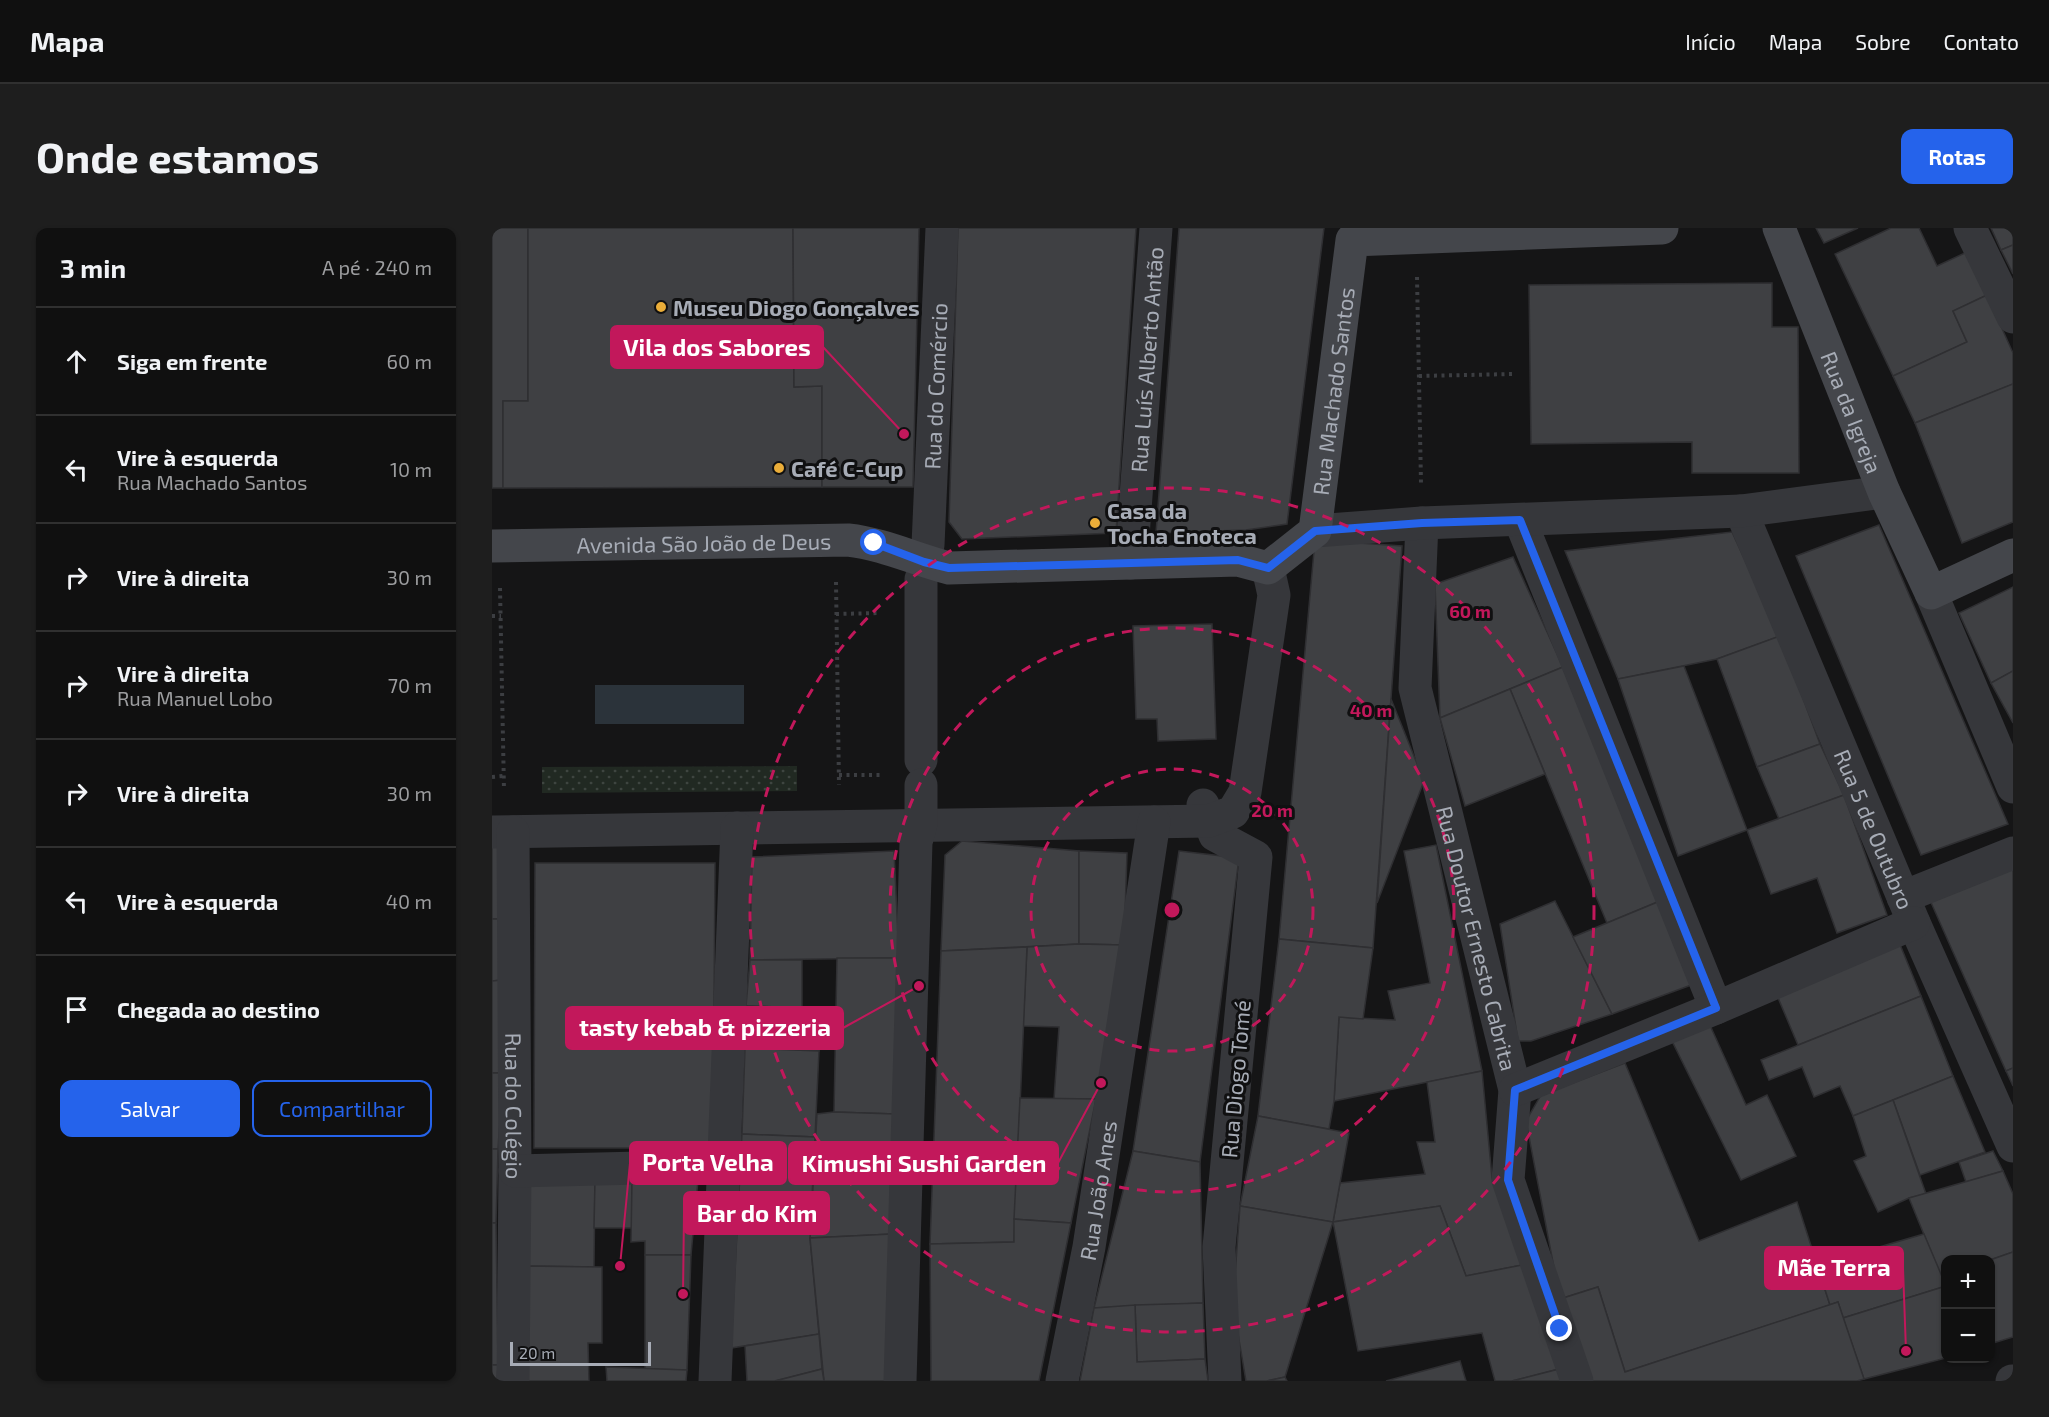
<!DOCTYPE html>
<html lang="pt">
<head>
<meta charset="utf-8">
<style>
	:root { --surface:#101010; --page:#1e1e1e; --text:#f1f3f6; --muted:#9c9d9f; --line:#303030; --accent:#2563eb }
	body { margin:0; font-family:"Exo 2",sans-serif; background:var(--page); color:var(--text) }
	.controls { position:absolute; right:18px; bottom:18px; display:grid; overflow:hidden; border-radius:12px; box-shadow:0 2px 4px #0004 }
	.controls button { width:54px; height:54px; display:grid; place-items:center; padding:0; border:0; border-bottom:2px solid var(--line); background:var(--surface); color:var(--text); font:30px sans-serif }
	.scale { position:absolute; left:18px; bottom:15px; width:141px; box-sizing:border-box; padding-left:6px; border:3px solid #a7acb6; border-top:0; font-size:16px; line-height:21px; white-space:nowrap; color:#a7acb6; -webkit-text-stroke:4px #101011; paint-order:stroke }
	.stop { position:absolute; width:18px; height:18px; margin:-14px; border:4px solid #2563eb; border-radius:50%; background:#fff }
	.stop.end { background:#2563eb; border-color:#fff; box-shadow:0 2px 6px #0008 }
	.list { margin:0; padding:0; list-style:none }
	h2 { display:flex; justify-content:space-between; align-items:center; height:78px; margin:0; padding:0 24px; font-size:26px }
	h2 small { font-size:20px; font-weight:400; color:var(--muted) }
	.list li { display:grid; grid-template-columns:39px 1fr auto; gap:18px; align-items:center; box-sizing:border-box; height:108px; padding:0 24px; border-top:2px solid var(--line) }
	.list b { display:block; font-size:22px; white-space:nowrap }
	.list p { margin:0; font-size:20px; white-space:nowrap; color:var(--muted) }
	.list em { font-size:20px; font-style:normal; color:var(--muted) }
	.actions { display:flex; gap:12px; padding:18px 24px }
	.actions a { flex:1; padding:14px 0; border:2px solid var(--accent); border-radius:12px; text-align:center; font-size:21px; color:var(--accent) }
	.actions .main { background:var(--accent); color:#fff }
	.icon { flex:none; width:33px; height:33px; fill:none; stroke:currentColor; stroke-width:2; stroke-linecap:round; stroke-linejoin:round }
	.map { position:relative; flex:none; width:1521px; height:1153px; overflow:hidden; border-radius:12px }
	header { display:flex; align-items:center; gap:36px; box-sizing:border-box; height:84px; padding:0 30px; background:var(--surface); border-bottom:2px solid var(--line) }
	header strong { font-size:28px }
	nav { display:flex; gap:33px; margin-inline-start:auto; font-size:21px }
	.intro { display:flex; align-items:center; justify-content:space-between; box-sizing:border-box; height:144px; padding:0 36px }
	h1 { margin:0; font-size:42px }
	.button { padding:15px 27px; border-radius:12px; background:var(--accent); color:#fff; font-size:21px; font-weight:700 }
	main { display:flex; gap:36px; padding:0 36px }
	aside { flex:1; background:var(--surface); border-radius:12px; box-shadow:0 2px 4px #0004 }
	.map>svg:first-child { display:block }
	.green { fill:url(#green-dots) }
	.water { fill:#2b333a }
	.building { fill:#3f4043; stroke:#2f2f32; stroke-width:1.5 }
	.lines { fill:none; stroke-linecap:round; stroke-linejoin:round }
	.path { stroke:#3c3e42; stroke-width:4; stroke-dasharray:3 4.5; stroke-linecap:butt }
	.street { stroke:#36373b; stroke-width:33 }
	.secondary { stroke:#44464b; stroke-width:33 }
	.route { stroke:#2563eb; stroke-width:8 }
	.ring { fill:none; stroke:#c2185b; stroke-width:3; stroke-dasharray:10 8 }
	.poi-dot { fill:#eaad39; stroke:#101011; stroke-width:2 }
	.labels { text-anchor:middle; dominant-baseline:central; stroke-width:6; stroke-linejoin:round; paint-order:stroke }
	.poi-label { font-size:22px; font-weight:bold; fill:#a7acb6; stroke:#101011; text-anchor:start }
	.street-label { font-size:22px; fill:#a7acb6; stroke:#101011 }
	.centre { fill:#c2185b; stroke:#101011; stroke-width:3 }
	.ring-label { font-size:18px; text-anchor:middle; font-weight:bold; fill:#c2185b; stroke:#101011; stroke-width:6; stroke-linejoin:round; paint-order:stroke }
	.leader { fill:none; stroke:#c2185b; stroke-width:2 }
	.callout-dot { fill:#c2185b; stroke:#101011; stroke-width:2 }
	.callout { fill:#c2185b; stroke:#c2185b; stroke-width:2 }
	.callout-label { font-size:24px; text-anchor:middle; font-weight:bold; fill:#fff }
</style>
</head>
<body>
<header>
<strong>Mapa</strong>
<nav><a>Início</a><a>Mapa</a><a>Sobre</a><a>Contato</a></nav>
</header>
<div class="intro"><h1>Onde estamos</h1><a class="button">Rotas</a></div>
<main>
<aside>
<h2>3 min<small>A pé · 240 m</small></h2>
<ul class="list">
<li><svg class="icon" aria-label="ahead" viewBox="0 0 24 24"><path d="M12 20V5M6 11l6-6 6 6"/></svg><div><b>Siga em frente</b></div><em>60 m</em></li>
<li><svg class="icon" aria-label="left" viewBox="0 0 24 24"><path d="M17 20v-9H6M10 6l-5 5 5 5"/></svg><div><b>Vire à esquerda</b><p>Rua Machado Santos</p></div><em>10 m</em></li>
<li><svg class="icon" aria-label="right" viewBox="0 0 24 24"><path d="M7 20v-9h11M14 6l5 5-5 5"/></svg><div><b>Vire à direita</b></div><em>30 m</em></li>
<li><svg class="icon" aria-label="right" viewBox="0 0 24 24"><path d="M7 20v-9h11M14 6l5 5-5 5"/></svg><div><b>Vire à direita</b><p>Rua Manuel Lobo</p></div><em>70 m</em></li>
<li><svg class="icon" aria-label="right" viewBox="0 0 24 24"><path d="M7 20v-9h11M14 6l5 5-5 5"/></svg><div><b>Vire à direita</b></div><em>30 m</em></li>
<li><svg class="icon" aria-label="left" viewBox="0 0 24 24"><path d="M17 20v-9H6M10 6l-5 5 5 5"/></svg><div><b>Vire à esquerda</b></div><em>40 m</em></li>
<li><svg class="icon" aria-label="arrive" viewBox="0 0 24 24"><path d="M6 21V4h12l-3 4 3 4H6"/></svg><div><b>Chegada ao destino</b></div></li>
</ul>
<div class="actions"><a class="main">Salvar</a><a>Compartilhar</a></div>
</aside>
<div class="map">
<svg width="1521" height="1153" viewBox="0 0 1521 1153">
	<defs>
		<pattern id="green-dots" width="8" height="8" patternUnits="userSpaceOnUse" patternTransform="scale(1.5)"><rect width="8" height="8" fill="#212922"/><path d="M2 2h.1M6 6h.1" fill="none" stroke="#3e4540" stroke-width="1.8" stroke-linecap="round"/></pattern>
	</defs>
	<rect width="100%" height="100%" fill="#151516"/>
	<path class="green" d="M 305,538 L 305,563 L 50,565 L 50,539 Z"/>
	<rect class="water" x="103" y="457" width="149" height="39"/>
	<g class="building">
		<path d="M 0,0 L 36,0 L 36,173 L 11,173 L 11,260 L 0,260 Z"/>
		<path d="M 36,0 L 301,0 L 302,159 L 330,158 L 330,259 L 11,260 L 11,173 L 36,173 Z"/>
		<path d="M 301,0 L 427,0 L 421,259 L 330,259 L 330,158 L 302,159 Z"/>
		<path d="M 466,0 L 644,0 L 624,305 L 470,311 L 457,294 Z"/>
		<path d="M 687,0 L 832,0 L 795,296 L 754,302 L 664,305 Z"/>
		<path d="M 1324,0 L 1366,0 L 1332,15 Z"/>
		<path d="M 1399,0 L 1427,0 L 1445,38 L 1475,24 L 1495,67 L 1461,83 L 1475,114 L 1401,148 L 1343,26 Z"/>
		<path d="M 1499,0 L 1521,0 L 1521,17 L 1509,22 Z"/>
		<path d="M 1521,17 L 1521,46 L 1509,22 Z"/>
		<path d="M 1280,55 L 1280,99 L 1306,99 L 1307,245 L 1200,245 L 1200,214 L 1039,216 L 1037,57 Z"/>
		<path d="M 1495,67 L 1521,125 L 1521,156 L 1423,195 L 1401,148 L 1475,114 L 1461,83 Z"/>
		<path d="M 1521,156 L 1521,294 L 1470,315 L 1423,195 Z"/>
		<path d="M 1387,297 L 1516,596 L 1429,627 L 1304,328 Z"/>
		<path d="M 1240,304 L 1288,408 L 1225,431 L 1126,451 L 1073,323 Z"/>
		<path d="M 823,312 L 910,318 L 881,720 L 787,711 Z"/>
		<path d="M 1021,329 L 1071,439 L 948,490 L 943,356 Z"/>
		<path d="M 1521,359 L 1521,443 L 1499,455 L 1467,385 Z"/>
		<path d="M 720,396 L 724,511 L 666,513 L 665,491 L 644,491 L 641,398 Z"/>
		<path d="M 1288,408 L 1328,516 L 1265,539 L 1225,431 Z"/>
		<path d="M 1192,438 L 1255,602 L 1186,628 L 1126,451 Z"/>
		<path d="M 1071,439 L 1168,673 L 1115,695 L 1018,461 Z"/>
		<path d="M 1521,443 L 1521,495 L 1499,455 Z"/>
		<path d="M 1018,461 L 1053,546 L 973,578 L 948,490 Z"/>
		<path d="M 899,471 L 932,553 L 885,675 Z"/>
		<path d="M 1328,516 L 1352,567 L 1287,591 L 1265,539 Z"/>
		<path d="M 1352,567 L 1395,687 L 1345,705 L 1325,650 L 1279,666 L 1255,602 Z"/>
		<path d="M 470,613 L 587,623 L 587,716 L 449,723 L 453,627 Z"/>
		<path d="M 944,617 L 990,843 L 842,873 L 847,789 L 903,792 L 896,763 L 938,755 L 912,623 Z"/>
		<path d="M 0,618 L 10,619 L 8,691 L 0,691 Z"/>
		<path d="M 402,623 L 407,730 L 258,732 L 260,629 Z"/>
		<path d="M 587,623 L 635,625 L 632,717 L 587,716 Z"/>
		<path d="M 687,623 L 747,630 L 708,934 L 641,923 Z"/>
		<path d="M 1521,633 L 1521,840 L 1514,843 L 1437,670 Z"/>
		<path d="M 43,635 L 223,635 L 221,920 L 42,920 Z"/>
		<path d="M 1063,673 L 1120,786 L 1039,813 L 1026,813 L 1008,696 Z"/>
		<path d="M 1168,673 L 1202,756 L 1120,786 L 1081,709 Z"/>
		<path d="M 0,691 L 8,691 L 10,752 L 0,753 Z"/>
		<path d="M 787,711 L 881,720 L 871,791 L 847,789 L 842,873 L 837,901 L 766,888 Z"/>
		<path d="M 1407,714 L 1429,768 L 1306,817 L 1284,765 Z"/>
		<path d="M 587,716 L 632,717 L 604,871 L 562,871 L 567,799 L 531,798 L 535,719 Z"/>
		<path d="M 535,719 L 522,1014 L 438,1016 L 449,723 Z"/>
		<path d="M 345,730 L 407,730 L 403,886 L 342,884 Z"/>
		<path d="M 258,732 L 310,732 L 310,780 L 254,778 Z"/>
		<path d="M 10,752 L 11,845 L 0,845 L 0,753 Z"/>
		<path d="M 1429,768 L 1461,848 L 1361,888 L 1348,858 L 1322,869 L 1310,839 L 1277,852 L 1269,832 Z"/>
		<path d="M 254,778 L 328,780 L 327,823 L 253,820 Z"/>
		<path d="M 1217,795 L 1254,877 L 1275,867 L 1304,928 L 1249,952 L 1180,813 Z"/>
		<path d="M 253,820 L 327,823 L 323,909 L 250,906 Z"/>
		<path d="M 1133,835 L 1207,1013 L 1305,974 L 1338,1077 L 1133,1144 L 1106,1059 L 1068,1071 L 1034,893 L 1049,867 Z"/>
		<path d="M 1521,840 L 1521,858 L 1514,843 Z"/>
		<path d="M 990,843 L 1000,950 L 1030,1037 L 974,1048 L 948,978 L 841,994 L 848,955 L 933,946 L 925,914 L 943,914 L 935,854 Z"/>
		<path d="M 0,845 L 11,845 L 6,921 L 0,921 Z"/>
		<path d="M 1461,848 L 1493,924 L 1428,947 L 1401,872 Z"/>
		<path d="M 528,870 L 604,871 L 579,995 L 522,991 Z"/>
		<path d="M 1401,872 L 1434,966 L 1417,970 L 1386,984 L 1362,933 L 1374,928 L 1361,888 Z"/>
		<path d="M 342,884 L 403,886 L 400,1006 L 318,1010 L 325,886 Z"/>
		<path d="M 766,888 L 857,905 L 841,994 L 748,978 Z"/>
		<path d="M 250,906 L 323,909 L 318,1010 L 327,1106 L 239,1120 Z"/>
		<path d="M 0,921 L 6,921 L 4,995 L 0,995 Z"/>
		<path d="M 641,923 L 708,934 L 711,1075 L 602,1080 Z"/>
		<path d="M 1501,923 L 1511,943 L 1474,954 L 1467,934 Z"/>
		<path d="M 1511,943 L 1521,966 L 1521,1024 L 1498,1032 L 1454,1032 L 1454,1047 L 1449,1048 L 1417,970 Z"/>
		<path d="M 32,950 L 103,952 L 102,1039 L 31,1038 Z"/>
		<path d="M 103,952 L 140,952 L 140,1000 L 102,1000 Z"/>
		<path d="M 140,952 L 206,952 L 199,1027 L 153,1027 L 153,1013 L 139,1014 Z"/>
		<path d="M 748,978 L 841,994 L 793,1149 L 775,1153 L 754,1153 L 741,1076 Z"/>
		<path d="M 948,978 L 974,1048 L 1030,1037 L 1067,1141 L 1020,1153 L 1003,1153 L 990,1105 L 866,1123 L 841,994 Z"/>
		<path d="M 522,991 L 579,995 L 547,1153 L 439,1153 L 438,1016 L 522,1014 Z"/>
		<path d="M 0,995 L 4,995 L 6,1137 L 0,1137 Z"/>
		<path d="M 400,1006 L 397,1153 L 332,1153 L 318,1010 Z"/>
		<path d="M 1432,1006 L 1454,1058 L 1351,1090 L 1346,1074 L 1338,1077 L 1325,1037 Z"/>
		<path d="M 1521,1024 L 1521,1109 L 1498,1116 L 1498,1032 Z"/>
		<path d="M 153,1027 L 199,1027 L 195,1142 L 153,1141 Z"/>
		<path d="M 31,1038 L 110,1039 L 110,1115 L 96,1115 L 97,1153 L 31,1153 Z"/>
		<path d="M 1454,1058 L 1454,1130 L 1372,1151 L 1351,1090 Z"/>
		<path d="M 1106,1059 L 1133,1144 L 1346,1074 L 1372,1151 L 1365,1153 L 1095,1153 L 1068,1071 Z"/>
		<path d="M 711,1075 L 713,1131 L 645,1134 L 643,1077 Z"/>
		<path d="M 643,1077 L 645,1134 L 713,1131 L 716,1153 L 588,1153 L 602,1080 Z"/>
		<path d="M 327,1106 L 330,1141 L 283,1153 L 255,1153 L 253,1118 Z"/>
		<path d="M 968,1133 L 974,1153 L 894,1153 Z"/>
		<path d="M 0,1137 L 6,1137 L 5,1153 L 0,1153 Z"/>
		<path d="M 114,1139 L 195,1142 L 194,1153 L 115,1153 Z"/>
		<path d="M 330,1141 L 332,1153 L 283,1153 Z"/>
		<path d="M 1067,1141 L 1070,1153 L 1020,1153 Z"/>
		<path d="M 793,1149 L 795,1153 L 775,1153 Z"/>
	</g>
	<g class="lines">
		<g class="path">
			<path d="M 925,49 L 929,255"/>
			<path d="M 927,148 L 1021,146"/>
			<path d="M 344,354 L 347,557"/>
			<path d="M 8,360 L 12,562"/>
			<path d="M 344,386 L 387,385"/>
			<path d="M 0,388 L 9,388"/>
			<path d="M 347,547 L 388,547 L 388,550"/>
			<path d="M 0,549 L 11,548"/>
		</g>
		<g class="street">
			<path d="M 1478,0 L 1521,89"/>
			<path id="s1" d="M 1249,283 L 1422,695 L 1521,918"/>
			<path d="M 1028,292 L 1224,780"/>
			<path id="s2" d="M 930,295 L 923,460 L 1023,862 L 1016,952 L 1085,1153"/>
			<path d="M 823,303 L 930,295 L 1249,283 L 1392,264"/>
			<path id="s3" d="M 436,317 L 450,0"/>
			<path id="s4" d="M 639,335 L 664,0"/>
			<path d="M 429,351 L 429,532"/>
			<path d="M 1439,365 L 1521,559"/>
			<path d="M 711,577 L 723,607 L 764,629 L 727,1019 L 733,1153"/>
			<path d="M 0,604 L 717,593 L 741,584 L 753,564 L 782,367 L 776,340"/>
			<path id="s5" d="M 21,604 L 23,943 L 21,1153"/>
			<path d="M 1411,669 L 1521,625"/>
			<path d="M 1023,862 L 1224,780 L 1422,695"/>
			<path d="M 23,943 L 231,938"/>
			<path d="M 223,1153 L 245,600"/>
			<path d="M 408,1153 L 424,614 L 429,596 L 429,557"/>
			<path id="s6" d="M 570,1153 L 597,1019 L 662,594"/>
			<path d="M 1520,1153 L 1521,1153"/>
		</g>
		<g class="secondary">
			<path id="s7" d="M 1287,0 L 1392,264 L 1439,365 L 1521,327"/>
			<path id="s8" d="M 0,318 L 356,312 C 392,316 422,331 457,340 L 746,332 L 776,340 L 823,303 L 860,12 L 1170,0"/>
		</g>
	</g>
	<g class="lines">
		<path class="route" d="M 382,315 L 432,334 L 457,340 L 746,332 L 776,340 L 823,303 L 930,295 L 1028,292 L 1224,780 L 1023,862 L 1016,952 L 1068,1101"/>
	</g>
	<g class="ring">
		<circle cx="680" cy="682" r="141"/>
		<circle cx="680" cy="682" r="282"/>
		<circle cx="680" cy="682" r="422"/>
	</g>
	<g class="poi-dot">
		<circle cx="169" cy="79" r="6"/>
		<circle cx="287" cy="240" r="6"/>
		<circle cx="603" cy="295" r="6"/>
	</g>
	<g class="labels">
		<g class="poi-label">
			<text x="181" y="79">Museu Diogo Gonçalves</text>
			<text x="299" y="240">Café C-Cup</text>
			<text x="615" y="282">Casa da<tspan x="615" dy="25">Tocha Enoteca</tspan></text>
		</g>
		<g class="street-label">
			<text stroke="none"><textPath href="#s4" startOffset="204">Rua Luís Alberto Antão</textPath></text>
			<text stroke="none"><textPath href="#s3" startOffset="159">Rua do Comércio</textPath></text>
			<text stroke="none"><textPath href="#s8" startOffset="982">Rua Machado Santos</textPath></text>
			<text stroke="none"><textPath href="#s7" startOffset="198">Rua da Igreja</textPath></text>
			<text stroke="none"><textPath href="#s8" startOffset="212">Avenida São João de Deus</textPath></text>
			<text stroke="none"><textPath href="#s1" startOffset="345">Rua 5 de Outubro</textPath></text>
			<text stroke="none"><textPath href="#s2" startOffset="423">Rua Doutor Ernesto Cabrita</textPath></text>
			<text transform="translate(743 851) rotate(-85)">Rua Diogo Tomé</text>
			<text stroke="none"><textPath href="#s5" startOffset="274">Rua do Colégio</textPath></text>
			<text stroke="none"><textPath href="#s6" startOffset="194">Rua João Anes</textPath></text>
		</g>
	</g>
	<circle cx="680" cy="682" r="9" class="centre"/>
	<g class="ring-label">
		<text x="978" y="390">60 m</text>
		<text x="879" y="489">40 m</text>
		<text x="780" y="589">20 m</text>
	</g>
	<path class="leader" d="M412 206L331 119M427 758L351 800M128 1038L138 935M609 855L566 935M191 1066L192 985M1414 1123L1411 1040"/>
	<g class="callout-dot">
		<circle cx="412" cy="206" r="6"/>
		<circle cx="427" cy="758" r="6"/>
		<circle cx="128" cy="1038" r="6"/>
		<circle cx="609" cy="855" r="6"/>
		<circle cx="191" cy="1066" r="6"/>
		<circle cx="1414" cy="1123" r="6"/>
	</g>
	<g class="callout">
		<rect x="119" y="98" width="212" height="42" rx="6"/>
		<rect x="74" y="779" width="277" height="42" rx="6"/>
		<rect x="138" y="914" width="156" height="42" rx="6"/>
		<rect x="297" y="914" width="269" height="42" rx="6"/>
		<rect x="192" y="964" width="145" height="42" rx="6"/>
		<rect x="1273" y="1019" width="138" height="42" rx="6"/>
	</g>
	<g class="callout-label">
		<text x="225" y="128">Vila dos Sabores</text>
		<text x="213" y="808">tasty kebab &amp; pizzeria</text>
		<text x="216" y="943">Porta Velha</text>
		<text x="432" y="944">Kimushi Sushi Garden</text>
		<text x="265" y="994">Bar do Kim</text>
		<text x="1342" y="1048">Mãe Terra</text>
	</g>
</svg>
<div class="controls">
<button>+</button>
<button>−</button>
</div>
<div class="scale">20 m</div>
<div class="stop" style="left:382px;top:315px"></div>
<div class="stop end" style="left:1068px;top:1101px"></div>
</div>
</main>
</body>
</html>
